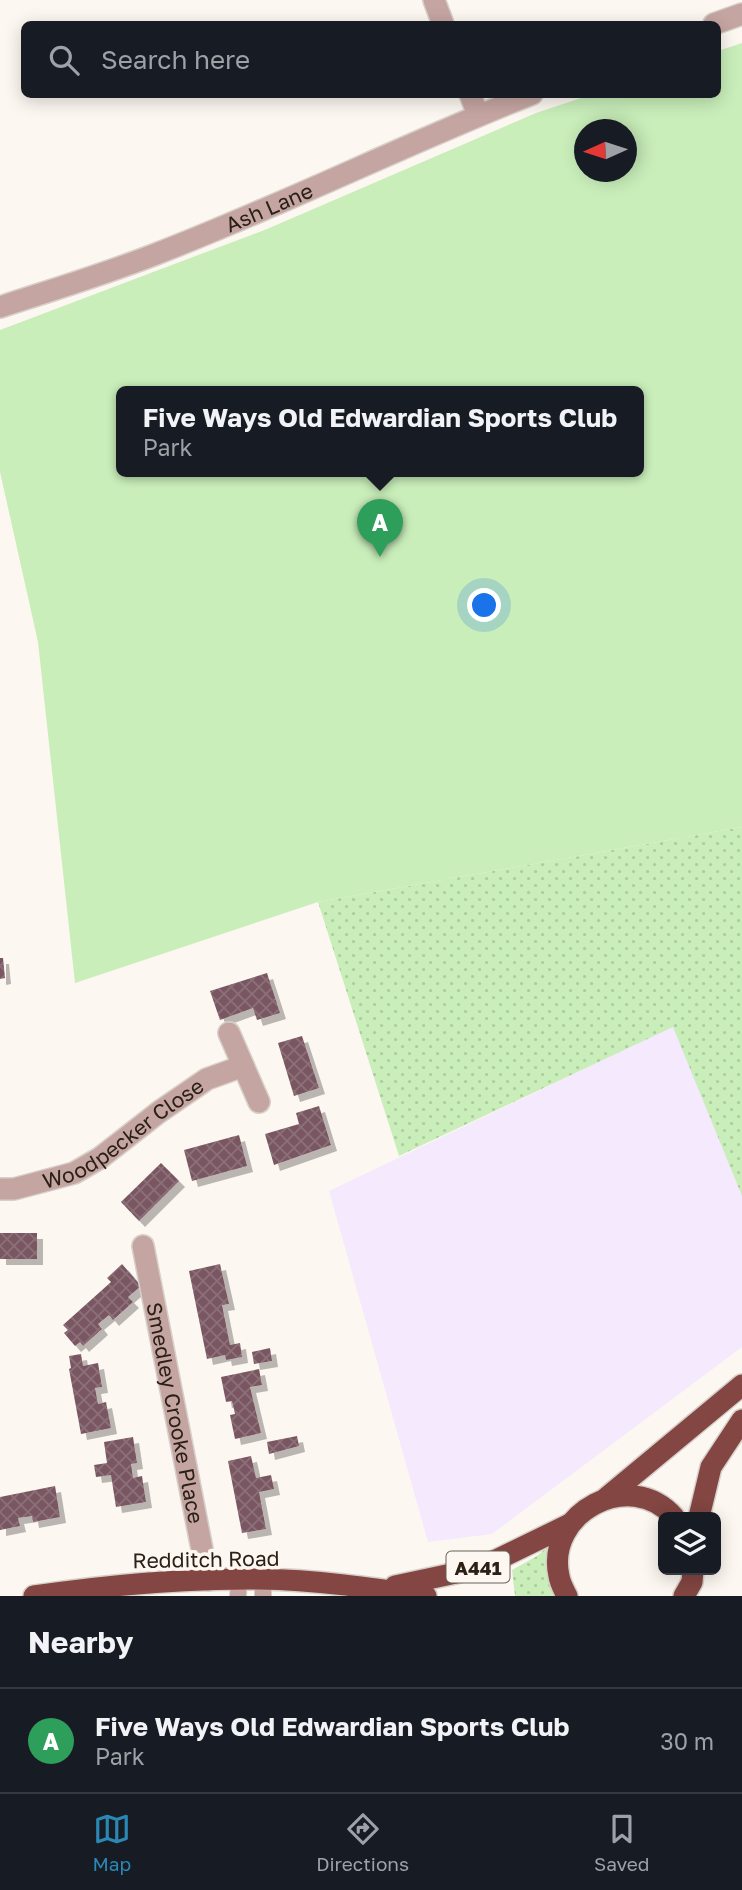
<!DOCTYPE html>
<html lang="en">
<head>
<meta charset="utf-8">
<style>
	:root { --surface:#171b24; --page:#242831; --text:#f1f3f6; --muted:#9ea1a6; --line:#363941; --accent:#2b87b4 }
	body { margin:0; font-family:"Golos Text",sans-serif; background:var(--page); color:var(--text) }
	.controls { position:absolute; right:21px; bottom:21px; display:grid; overflow:hidden; border-radius:10px; box-shadow:0 4px 18px #0003 }
	.controls button { width:63px; height:63px; display:grid; place-items:center; padding:0; border:0; border-bottom:2px solid var(--line); background:var(--surface); color:var(--text); font:35px sans-serif }
	.compass { position:absolute; left:574px; top:119px; width:63px; height:63px; border-radius:50%; background:var(--surface); box-shadow:0 4px 18px #0003; rotate:267deg }
	.you { position:absolute; left:485px; top:606px; width:24px; height:24px; margin:-18px; border:5px solid #fff; border-radius:50%; background:#1a73e8; box-shadow:0 0 0 10px #1a73e833 }
	.badge { display:grid; place-items:center; width:46px; height:46px; border-radius:50%; background:var(--accent); color:#fff; font-size:23px; font-weight:700 }
	.pin { position:absolute; translate:-50% -58px; filter:drop-shadow(0 2px 4px #0008) }
	.pin::after { content:''; position:absolute; top:37px; width:24px; height:21px; background:inherit; clip-path:polygon(0 0,100% 0,50% 100%) }
	.popup { position:absolute; left:116px; top:386px; width:528px; height:91px; box-sizing:border-box; display:grid; place-content:center; border-radius:10px; background:var(--surface); filter:drop-shadow(0 2px 5px #0005); font-size:23px; white-space:nowrap; color:var(--muted) }
	.popup b { font-size:26px; color:var(--text) }
	.popup::after { content:''; position:absolute; left:50%; top:100%; margin-left:-14px; border:14px solid transparent; border-top-color:var(--surface) }
	.list { margin:0; padding:0; list-style:none }
	h2 { display:flex; justify-content:space-between; align-items:center; height:91px; margin:0; padding:0 28px; font-size:30px }
	h2 small { font-size:23px; font-weight:400; color:var(--muted) }
	.list li { display:grid; grid-template-columns:46px 1fr auto; gap:21px; align-items:center; box-sizing:border-box; height:105px; padding:0 28px; border-top:2px solid var(--line) }
	.list b { display:block; font-size:26px; white-space:nowrap }
	.list p { margin:0; font-size:23px; white-space:nowrap; color:var(--muted) }
	.list em { font-size:23px; font-style:normal; color:var(--muted) }
	.icon { flex:none; width:38px; height:38px; fill:none; stroke:currentColor; stroke-width:2; stroke-linecap:round; stroke-linejoin:round }
	.map { position:relative; flex:none; width:742px; height:1596px; overflow:hidden }
	.search { position:absolute; background:var(--surface); box-shadow:0 4px 18px #0003; left:21px; right:21px; top:21px; height:77px; display:flex; align-items:center; gap:18px; box-sizing:border-box; padding:0 24px; border-radius:10px; color:var(--muted); font-size:26px }
	.sheet { height:196px; background:var(--surface) }
	nav { display:flex; justify-content:space-around; align-items:center; box-sizing:border-box; height:98px; border-top:2px solid var(--line); background:var(--surface); font-size:19px; color:var(--muted) }
	nav a { display:grid; justify-items:center; gap:4px }
	nav .on { color:var(--accent) }
	.map>svg:first-child { display:block }
	.industrial { fill:#f5e9fd }
	.grass { fill:url(#grass-dots) }
	.green { fill:#c9eeba; fill-rule:evenodd }
	.building { fill:url(#building-cross-hatch); filter:url(#shadow) }
	.lines { fill:none; stroke-linecap:round; stroke-linejoin:round }
	.lane-casing { stroke:#d7d0ca; stroke-width:18 }
	.street-casing { stroke:#d7d0ca; stroke-width:24 }
	.highway-casing { stroke:#d7d0ca; stroke-width:24 }
	.lane { stroke:#c5a5a1; stroke-width:16 }
	.street { stroke:#c5a5a1; stroke-width:21 }
	.highway { stroke:#834642; stroke-width:21 }
	.labels { text-anchor:middle; dominant-baseline:central; stroke-width:7; stroke-linejoin:round; paint-order:stroke }
	.shield { fill:#fdf7f1; stroke:#696058; stroke-width:2 }
	.shield-label { font-size:19px; font-weight:bold; fill:#2a2016 }
	.street-label { font-size:21px; fill:#2a2016; stroke:#fdf7f1 }
</style>
</head>
<body>
<div class="map">
<svg width="742" height="1596" viewBox="0 0 742 1596">
	<defs>
		<pattern id="grass-dots" width="8" height="8" patternUnits="userSpaceOnUse" patternTransform="scale(1.75)"><rect width="8" height="8" fill="#c9eeba"/><path d="M2 2h.1M6 6h.1" fill="none" stroke="#adcc9f" stroke-width="1.8" stroke-linecap="round"/></pattern>
		<pattern id="building-cross-hatch" width="8" height="8" patternUnits="userSpaceOnUse" patternTransform="scale(1.75)"><rect width="8" height="8" fill="#7a5763"/><path d="M0 0l8 8M0 8l8-8" fill="none" stroke="#8b7078"/></pattern>
		<filter id="shadow"><feDropShadow dx="6" dy="6" stdDeviation="0" flood-color="#0004"/></filter>
	</defs>
	<rect width="100%" height="100%" fill="#fdf7f1"/>
	<path class="industrial" d="M 674,1026 L 742,1196 L 742,1347 L 492,1534 L 428,1542 L 329,1191 Z"/>
	<g class="grass">
		<path d="M 742,827 L 742,1196 L 673,1027 L 399,1156 L 318,902 Z"/>
		<path d="M 551,1544 L 549,1578 L 554,1596 L 515,1596 L 512,1570 L 537,1556 Z"/>
	</g>
	<path class="green" d="M 742,43 L 742,827 L 318,902 L 75,983 L 38,642 L 0,472 L 0,330 L 267,229 L 536,113 L 590,95 L 718,94 L 718,51 ZM 584,130 L 626,130 L 626,172 L 584,172 ZM 121,391 L 639,391 L 639,471 L 121,471 Z"/>
	<g class="building">
		<path d="M 0,958 L 3,958 L 5,978 L 0,979 Z"/>
		<path d="M 267,973 L 280,1013 L 257,1020 L 253,1008 L 220,1020 L 210,991 Z"/>
		<path d="M 302,1036 L 319,1088 L 294,1096 L 278,1043 Z"/>
		<path d="M 319,1106 L 331,1145 L 274,1165 L 265,1134 L 299,1124 L 296,1113 Z"/>
		<path d="M 239,1135 L 247,1166 L 192,1181 L 184,1150 Z"/>
		<path d="M 161,1163 L 179,1181 L 139,1221 L 121,1202 Z"/>
		<rect x="0" y="1233" width="37" height="26"/>
		<path d="M 122,1264 L 141,1286 L 128,1297 L 133,1302 L 113,1320 L 109,1315 L 98,1324 L 102,1329 L 83,1346 L 80,1342 L 75,1346 L 64,1333 L 68,1330 L 63,1325 L 111,1282 L 107,1278 Z"/>
		<path d="M 220,1264 L 229,1304 L 222,1305 L 230,1345 L 240,1343 L 242,1357 L 226,1360 L 225,1355 L 207,1359 L 189,1271 Z"/>
		<path d="M 270,1348 L 272,1361 L 254,1364 L 252,1352 Z"/>
		<path d="M 81,1354 L 83,1366 L 98,1363 L 102,1387 L 95,1388 L 98,1404 L 106,1402 L 111,1428 L 81,1434 L 69,1369 L 71,1368 L 69,1356 Z"/>
		<path d="M 259,1369 L 262,1385 L 250,1387 L 261,1433 L 235,1439 L 230,1415 L 235,1414 L 232,1401 L 226,1402 L 221,1377 Z"/>
		<path d="M 297,1436 L 299,1446 L 269,1454 L 267,1442 Z"/>
		<path d="M 133,1437 L 137,1463 L 131,1464 L 133,1478 L 142,1476 L 146,1502 L 116,1507 L 111,1475 L 96,1477 L 94,1465 L 107,1463 L 104,1442 Z"/>
		<path d="M 251,1456 L 256,1478 L 271,1475 L 274,1489 L 259,1492 L 266,1529 L 242,1533 L 228,1461 Z"/>
		<path d="M 55,1486 L 60,1517 L 33,1522 L 32,1516 L 18,1518 L 20,1526 L 0,1530 L 0,1497 Z"/>
	</g>
	<g class="lines">
		<defs>
			<g id="lane">
				<path d="M 263,1579 L 263,1596"/>
				<path d="M 238,1596 L 239,1579"/>
			</g>
			<g id="street">
				<path d="M 434,0 L 443,24"/>
				<path d="M 714,24 L 742,14"/>
				<path d="M 470,94 L 478,115"/>
				<path id="s1" d="M 0,307 C 52,290 105,274 156,254 C 283,205 405,144 532,94"/>
				<path d="M 229,1033 L 259,1102"/>
				<path id="s2" d="M 0,1189 L 14,1189 L 74,1173 L 100,1158 L 159,1112 L 207,1079 L 243,1066"/>
				<path id="s3" d="M 143,1246 L 208,1580"/>
			</g>
			<g id="highway">
				<path d="M 606,1498 L 742,1385"/>
				<path d="M 699,1517 L 711,1467 L 742,1420"/>
				<path d="M 395,1586 L 456,1573 L 488,1564 L 570,1524"/>
				<path d="M 34,1596 C 109,1585 185,1578 260,1579 C 315,1580 372,1588 426,1596"/>
				<path d="M 567,1596 C 564,1590 560,1583 559,1576 C 545,1513 630,1467 674,1517"/>
				<path d="M 684,1596 L 692,1582 L 693,1570"/>
			</g>
		</defs>
		<use href="#lane" class="lane-casing"/>
		<use href="#street" class="street-casing"/>
		<use href="#highway" class="highway-casing"/>
		<use href="#lane" class="lane"/>
		<use href="#street" class="street"/>
		<use href="#highway" class="highway"/>
	</g>
	<g class="labels">
		<rect class="shield" x="446.5" y="1551.5" width="63" height="31" rx="5"/>
		<g class="shield-label">
			<text x="478" y="1567">A441</text>
		</g>
		<g class="street-label">
			<text stroke="none"><textPath href="#s1" startOffset="287">Ash Lane</textPath></text>
			<text stroke="none"><textPath href="#s2" startOffset="138">Woodpecker Close</textPath></text>
			<text stroke="none"><textPath href="#s3" startOffset="170">Smedley Crooke Place</textPath></text>
			<text transform="translate(206 1559) rotate(-1)">Redditch Road</text>
		</g>
	</g>
</svg>
<div class="controls">
<button><svg class="icon" aria-label="layers" viewBox="0 0 24 24"><path d="M12 4l9 5-9 5-9-5zM3 14l9 5 9-5"/></svg></button>
</div>
<svg class="compass" viewBox="-18 -18 36 36"><path d="M0-13l5 13h-10z" fill="#e53935"/><path d="M0 13l5-13h-10z" fill="#9ea1a6"/></svg>
<div class="you"></div>
<div class="pin badge" style="left:380px;top:557px;background:#2e9e5b">A</div>
<div class="popup"><b>Five Ways Old Edwardian Sports Club</b>Park</div>
<div class="search"><svg class="icon" aria-label="search" viewBox="0 0 24 24"><circle cx="10" cy="10" r="6"/><path d="M15 15l6 6"/></svg>Search here</div>
</div>
<section class="sheet">
<h2>Nearby<small></small></h2>
<ul class="list">
<li><span class="badge" style="background:#2e9e5b">A</span><div><b>Five Ways Old Edwardian Sports Club</b><p>Park</p></div><em>30 m</em></li>
</ul>
</section>
<nav>
<a class="on"><svg class="icon" aria-label="map" viewBox="0 0 24 24"><path d="M3 6l6-2 6 2 6-2v14l-6 2-6-2-6 2zM9 4v14M15 6v14"/></svg>Map</a>
<a><svg class="icon" aria-label="directions" viewBox="0 0 24 24"><path d="M12 3l9 9-9 9-9-9zM9 14v-3h6M13 9l2 2-2 2"/></svg>Directions</a>
<a><svg class="icon" aria-label="saved" viewBox="0 0 24 24"><path d="M7 4h10v16l-5-4-5 4z"/></svg>Saved</a>
</nav>
</body>
</html>
